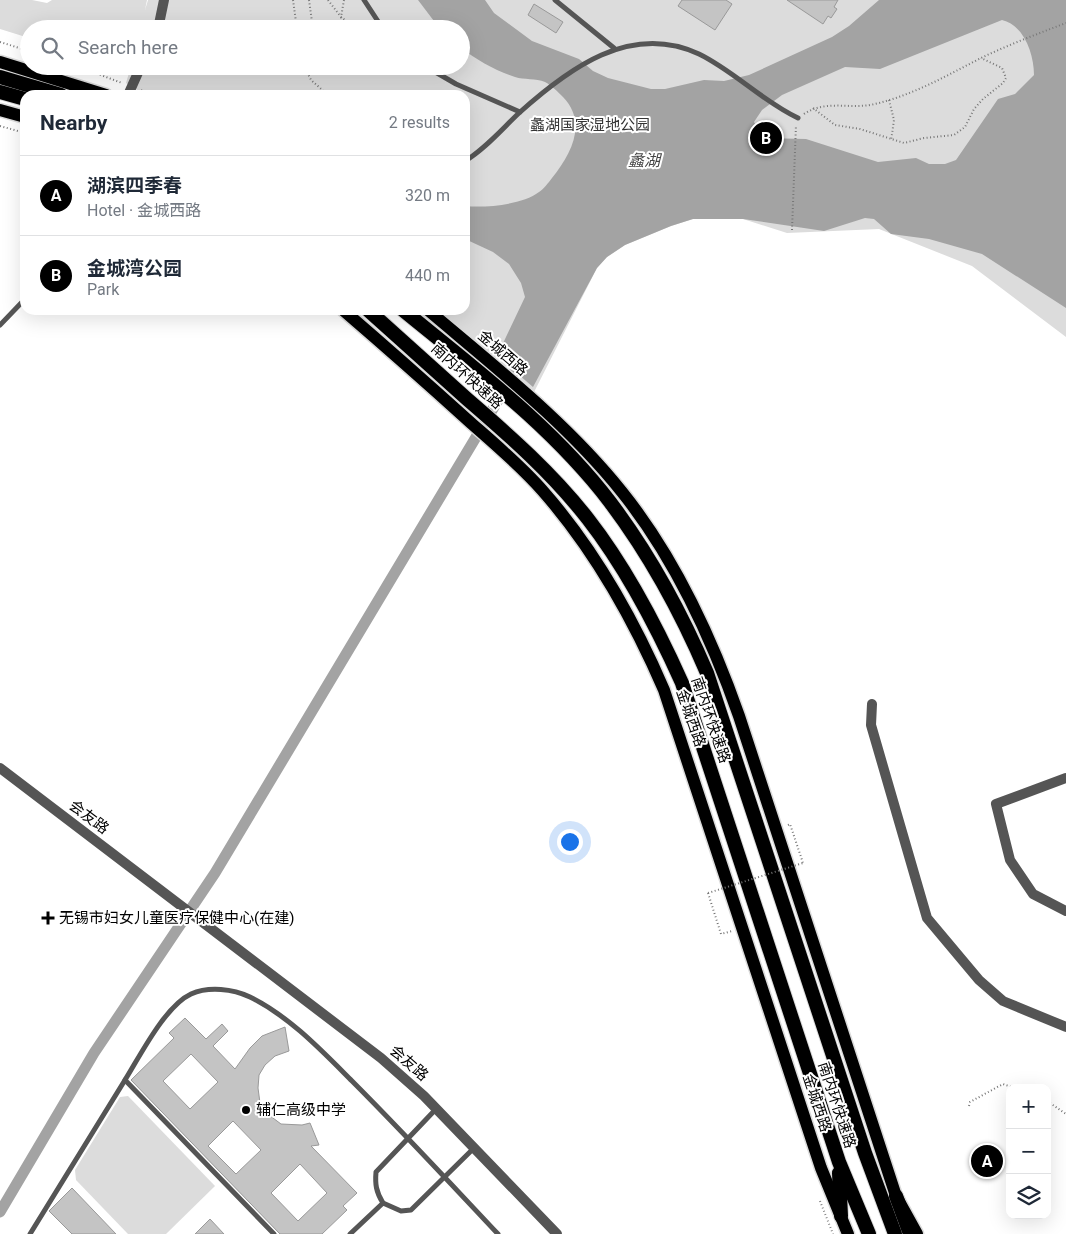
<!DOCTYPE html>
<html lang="en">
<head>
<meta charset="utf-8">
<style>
	:root { --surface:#fff; --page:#f6f6f7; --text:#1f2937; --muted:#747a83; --line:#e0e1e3; --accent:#000 }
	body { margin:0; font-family:Roboto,"Noto Sans SC",sans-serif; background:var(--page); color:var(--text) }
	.controls { position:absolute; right:15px; bottom:15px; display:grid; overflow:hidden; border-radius:10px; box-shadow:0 5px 20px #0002 }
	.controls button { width:45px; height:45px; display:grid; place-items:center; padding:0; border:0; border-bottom:1px solid var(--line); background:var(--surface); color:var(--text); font:25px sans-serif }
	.you { position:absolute; left:569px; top:841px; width:18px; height:18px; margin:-12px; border:4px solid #fff; border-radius:50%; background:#1a73e8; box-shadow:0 0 0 8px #1a73e833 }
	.badge { display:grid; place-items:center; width:32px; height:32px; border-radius:50%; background:var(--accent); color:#fff; font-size:16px; font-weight:700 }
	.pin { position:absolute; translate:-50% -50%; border:2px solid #fff; box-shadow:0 1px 5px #0006 }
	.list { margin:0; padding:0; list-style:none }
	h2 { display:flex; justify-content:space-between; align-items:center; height:65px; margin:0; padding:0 20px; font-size:21px }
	h2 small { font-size:16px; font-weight:400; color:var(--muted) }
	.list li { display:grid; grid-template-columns:32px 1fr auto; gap:15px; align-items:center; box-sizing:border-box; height:80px; padding:0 20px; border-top:1px solid var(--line) }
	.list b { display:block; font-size:19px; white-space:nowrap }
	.list p { margin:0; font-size:16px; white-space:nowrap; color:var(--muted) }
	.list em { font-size:16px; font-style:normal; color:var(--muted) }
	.icon { flex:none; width:28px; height:28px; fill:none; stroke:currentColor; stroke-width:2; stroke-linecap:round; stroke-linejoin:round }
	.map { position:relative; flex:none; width:1066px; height:1234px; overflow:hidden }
	.search { position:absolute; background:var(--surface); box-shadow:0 5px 20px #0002; left:20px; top:20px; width:450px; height:55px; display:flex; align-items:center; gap:12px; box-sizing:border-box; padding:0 18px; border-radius:28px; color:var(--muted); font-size:19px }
	.panel { position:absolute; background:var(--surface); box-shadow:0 5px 20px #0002; left:20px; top:90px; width:450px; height:225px; border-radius:15px }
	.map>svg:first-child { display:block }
	.green { fill:#dcdcdc }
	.water { fill:#a3a3a3; fill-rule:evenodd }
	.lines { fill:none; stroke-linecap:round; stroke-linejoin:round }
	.canal { stroke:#a3a3a3; stroke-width:11 }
	.building { fill:#c4c4c4; stroke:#999; fill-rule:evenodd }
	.primary-casing { stroke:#dbdbdb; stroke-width:15 }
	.trunk-casing { stroke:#dbdbdb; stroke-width:16 }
	.path { stroke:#777; stroke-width:2; stroke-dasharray:1 2.5; stroke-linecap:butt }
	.service { stroke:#555; stroke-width:5 }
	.minor { stroke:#555; stroke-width:10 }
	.tertiary { stroke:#555; stroke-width:10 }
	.primary { stroke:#000; stroke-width:12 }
	.trunk { stroke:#000; stroke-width:14 }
	.path-bridge { stroke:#777; stroke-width:2; stroke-dasharray:1 2.5; stroke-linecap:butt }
	.poi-dot { fill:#000; stroke:#fff; stroke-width:2 }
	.labels { text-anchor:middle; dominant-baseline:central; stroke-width:4; stroke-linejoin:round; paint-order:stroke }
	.park-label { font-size:15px; fill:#333; stroke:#fff }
	.street-label { font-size:15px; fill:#000; stroke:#fff }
	.poi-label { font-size:15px; fill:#000; stroke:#fff; text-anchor:start }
	.water-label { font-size:16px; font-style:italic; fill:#444; stroke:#fff }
</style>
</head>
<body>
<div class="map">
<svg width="1066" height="1234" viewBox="0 0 1066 1234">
	<rect width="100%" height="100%" fill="#fff"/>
	<g class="green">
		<path d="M 0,0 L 32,0 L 47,3 L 52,0 L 147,0 L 145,10 L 148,0 L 1066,0 L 1066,337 L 972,266 L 879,229 L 787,233 L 743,219 L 693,219 L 671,226 L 625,245 L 607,257 L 597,268 L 531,398 L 427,310 L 465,310 L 465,95 L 145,95 L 126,83 L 131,66 L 461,66 L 461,29 L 140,29 L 141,23 L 139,29 L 29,29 L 29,38 L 0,29 Z"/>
		<path d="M 128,1096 L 215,1186 L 166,1234 L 128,1234 L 76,1180 L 75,1170 L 120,1097 Z"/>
	</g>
	<path class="water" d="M 418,0 L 485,0 L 494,13 L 532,41 L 579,59 L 593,71 L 608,78 L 651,89 L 665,89 L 704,80 L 724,81 L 749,75 L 832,37 L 849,26 L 879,0 L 1066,0 L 1066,308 L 982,254 L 929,239 L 891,234 L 874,219 L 865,218 L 824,231 L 743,219 L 693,219 L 671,226 L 625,245 L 607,257 L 597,268 L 533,387 L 497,356 L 525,297 L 521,283 L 509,264 L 493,252 L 465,239 L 465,206 C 485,208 522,205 539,192 C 544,189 548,183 552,178 C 571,154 588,123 563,97 C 558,92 551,85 545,82 C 536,78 524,80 515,77 C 496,71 477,60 461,48 L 461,29 L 440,29 ZM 1002,20 C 1024,25 1034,54 1034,75 L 1015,94 L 998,99 L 956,160 L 945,164 L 929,164 L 916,158 L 878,162 L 806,139 L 762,138 L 754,122 L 762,110 L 782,95 L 845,67 L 880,69 Z"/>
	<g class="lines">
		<path class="canal" d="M 0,1212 L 94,1053 L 215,873 L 515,372"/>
	</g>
	<g class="building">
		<path d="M 682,0 L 726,0 L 732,4 L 715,30 L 678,6 Z"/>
		<path d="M 787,0 L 838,0 L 834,7 L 837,9 L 831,18 L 828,16 L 823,24 Z"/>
		<path d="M 534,4 L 563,22 L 556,33 L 528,15 Z"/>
		<path d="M 185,1018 L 206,1039 L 222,1024 L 228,1031 L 213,1046 L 235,1069 L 250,1048 L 262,1036 L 285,1027 L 289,1051 L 275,1056 L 265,1065 L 259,1075 L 258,1088 L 260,1103 L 269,1115 L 281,1124 L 302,1125 L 310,1123 L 319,1145 L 311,1146 L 357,1193 L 343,1206 L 347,1210 L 322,1234 L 280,1234 L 131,1080 L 174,1038 L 169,1033 ZM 191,1054 L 218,1082 L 190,1109 L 163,1081 ZM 233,1121 L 261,1150 L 236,1174 L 208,1146 ZM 300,1164 L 327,1193 L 298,1221 L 271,1193 Z"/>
		<path d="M 72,1188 L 116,1234 L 72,1234 L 49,1211 Z"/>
		<path d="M 210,1219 L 224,1234 L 195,1234 Z"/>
	</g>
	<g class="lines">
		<defs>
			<g id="primary">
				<path d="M 0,62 L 106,95"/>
				<path d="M 0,110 L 25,117"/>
				<path d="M 343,310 C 386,347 429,385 471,423 C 495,444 521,466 542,490 C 594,549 633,618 664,690 L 821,1168 L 848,1234"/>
				<path d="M 428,310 C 495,367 567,423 622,492 C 675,558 711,636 739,716 L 896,1196 L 917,1234"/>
			</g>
			<g id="trunk">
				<path d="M 0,77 L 61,95"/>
				<path d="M 0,92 L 25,99"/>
				<path d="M 368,310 C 401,340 434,369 467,399 C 510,436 553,474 588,519 C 627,569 656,625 682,683 L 839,1162 L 869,1234"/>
				<path d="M 403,310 C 475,369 553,427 610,502 C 650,555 681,612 707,673 L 865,1153 L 895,1234"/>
				<path d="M 839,1173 L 841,1216"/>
				<path d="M 896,1196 L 910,1234"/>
			</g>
		</defs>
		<use href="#primary" class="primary-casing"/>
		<use href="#trunk" class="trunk-casing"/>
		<g class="path">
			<path d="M 293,0 L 297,29"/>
			<path d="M 309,0 L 313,29"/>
			<path d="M 328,0 L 341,17 L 357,29"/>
			<path d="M 344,0 L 341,17 L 344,29"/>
			<path d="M 0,42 L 29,51"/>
			<path d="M 77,66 L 122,83"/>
			<path d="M 304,66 L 311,80 L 328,95"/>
			<path d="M 349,66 C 367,71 379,70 397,66"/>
			<path d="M 371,66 L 377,71"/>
			<path d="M 141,90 L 149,95"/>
			<path d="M 889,100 L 894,120 L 891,141"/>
			<path d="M 813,108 L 835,125 L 860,129 L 904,143 L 924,138 L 954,135 L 965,127 L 974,109 L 983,99 L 1003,83 L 1006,78 L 1002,68 L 981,58"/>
			<path d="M 804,114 C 826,99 851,110 875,104 C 913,95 946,76 981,58 C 1008,45 1037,34 1066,23"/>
			<path d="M 0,126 L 25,133"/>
			<path d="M 792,230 L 796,125"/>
			<path d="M 788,825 L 790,824 L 803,863"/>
			<path d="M 708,893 L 721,934 L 732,931"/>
			<path d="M 1047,1101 L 1066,1114"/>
			<path d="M 969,1106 L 970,1102 L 1003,1084 L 1014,1088"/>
			<path d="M 820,1201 L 833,1234"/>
		</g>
		<g class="service">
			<path d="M 364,0 L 383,29"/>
			<path d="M 555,0 L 614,48"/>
			<path d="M 425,66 L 456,84 L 520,112"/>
			<path d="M 465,161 C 485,149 502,129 519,113 C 568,69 630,22 699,54 C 734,71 762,101 798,118"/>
			<path d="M 0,325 L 25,299"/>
			<path d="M 383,1203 C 376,1192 375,1184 376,1172 L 436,1109"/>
			<path d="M 30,1234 L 125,1080"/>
			<path d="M 274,1234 L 125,1080 C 140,1056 165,1006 191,994 C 209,986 233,989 250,997 C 289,1016 322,1051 352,1081 C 402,1131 450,1183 498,1234"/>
			<path d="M 350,1234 L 383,1203 L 401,1211 L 411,1210 L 474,1148"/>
		</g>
		<g class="minor">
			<path d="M 158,29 L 164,0"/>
			<path d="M 128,95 L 141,66"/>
			<path d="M 872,704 L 871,725 L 927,918 L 979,980 L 1003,1001 L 1066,1027"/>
			<path d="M 1066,778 L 996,804 L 1010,860 L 1033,894 L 1066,911"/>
		</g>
		<path class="tertiary" d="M 0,768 L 381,1058 L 424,1096 L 557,1234"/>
		<use href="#primary" class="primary"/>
		<use href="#trunk" class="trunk"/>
		<path class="path-bridge" d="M 708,893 L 803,863"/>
	</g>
	<g class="poi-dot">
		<path d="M45.5 910.5h5v5h5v5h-5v5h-5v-5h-5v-5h5z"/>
		<circle cx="246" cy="1110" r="5"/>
	</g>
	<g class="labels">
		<g class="park-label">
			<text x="590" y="125">蠡湖国家湿地公园</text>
		</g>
		<g class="street-label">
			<text transform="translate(503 353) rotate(41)">金城西路</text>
			<text transform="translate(467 376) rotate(42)">南内环快速路</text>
			<text transform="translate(691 718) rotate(71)">金城西路</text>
			<text transform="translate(711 720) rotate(71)">南内环快速路</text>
			<text transform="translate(89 817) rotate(37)">会友路</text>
			<text transform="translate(409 1063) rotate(41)">会友路</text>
			<text transform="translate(817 1103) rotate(72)">金城西路</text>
			<text transform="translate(837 1105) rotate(72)">南内环快速路</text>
		</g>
		<g class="poi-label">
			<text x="59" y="918">无锡市妇女儿童医疗保健中心(在建)</text>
			<text x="256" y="1110">辅仁高级中学</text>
		</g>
		<g class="water-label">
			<text x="644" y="160">蠡湖</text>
		</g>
	</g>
</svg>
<div class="controls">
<button>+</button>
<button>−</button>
<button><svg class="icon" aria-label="layers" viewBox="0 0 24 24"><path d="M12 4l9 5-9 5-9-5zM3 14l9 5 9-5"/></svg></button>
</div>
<div class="you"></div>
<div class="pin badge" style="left:987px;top:1161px">A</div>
<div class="pin badge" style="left:766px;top:138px">B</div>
<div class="search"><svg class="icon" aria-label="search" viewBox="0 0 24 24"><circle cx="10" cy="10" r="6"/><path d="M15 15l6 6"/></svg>Search here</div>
<section class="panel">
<h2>Nearby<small>2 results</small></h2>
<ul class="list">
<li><span class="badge">A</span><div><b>湖滨四季春</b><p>Hotel · 金城西路</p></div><em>320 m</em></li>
<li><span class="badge">B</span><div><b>金城湾公园</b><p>Park</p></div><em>440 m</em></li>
</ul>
</section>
</div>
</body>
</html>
